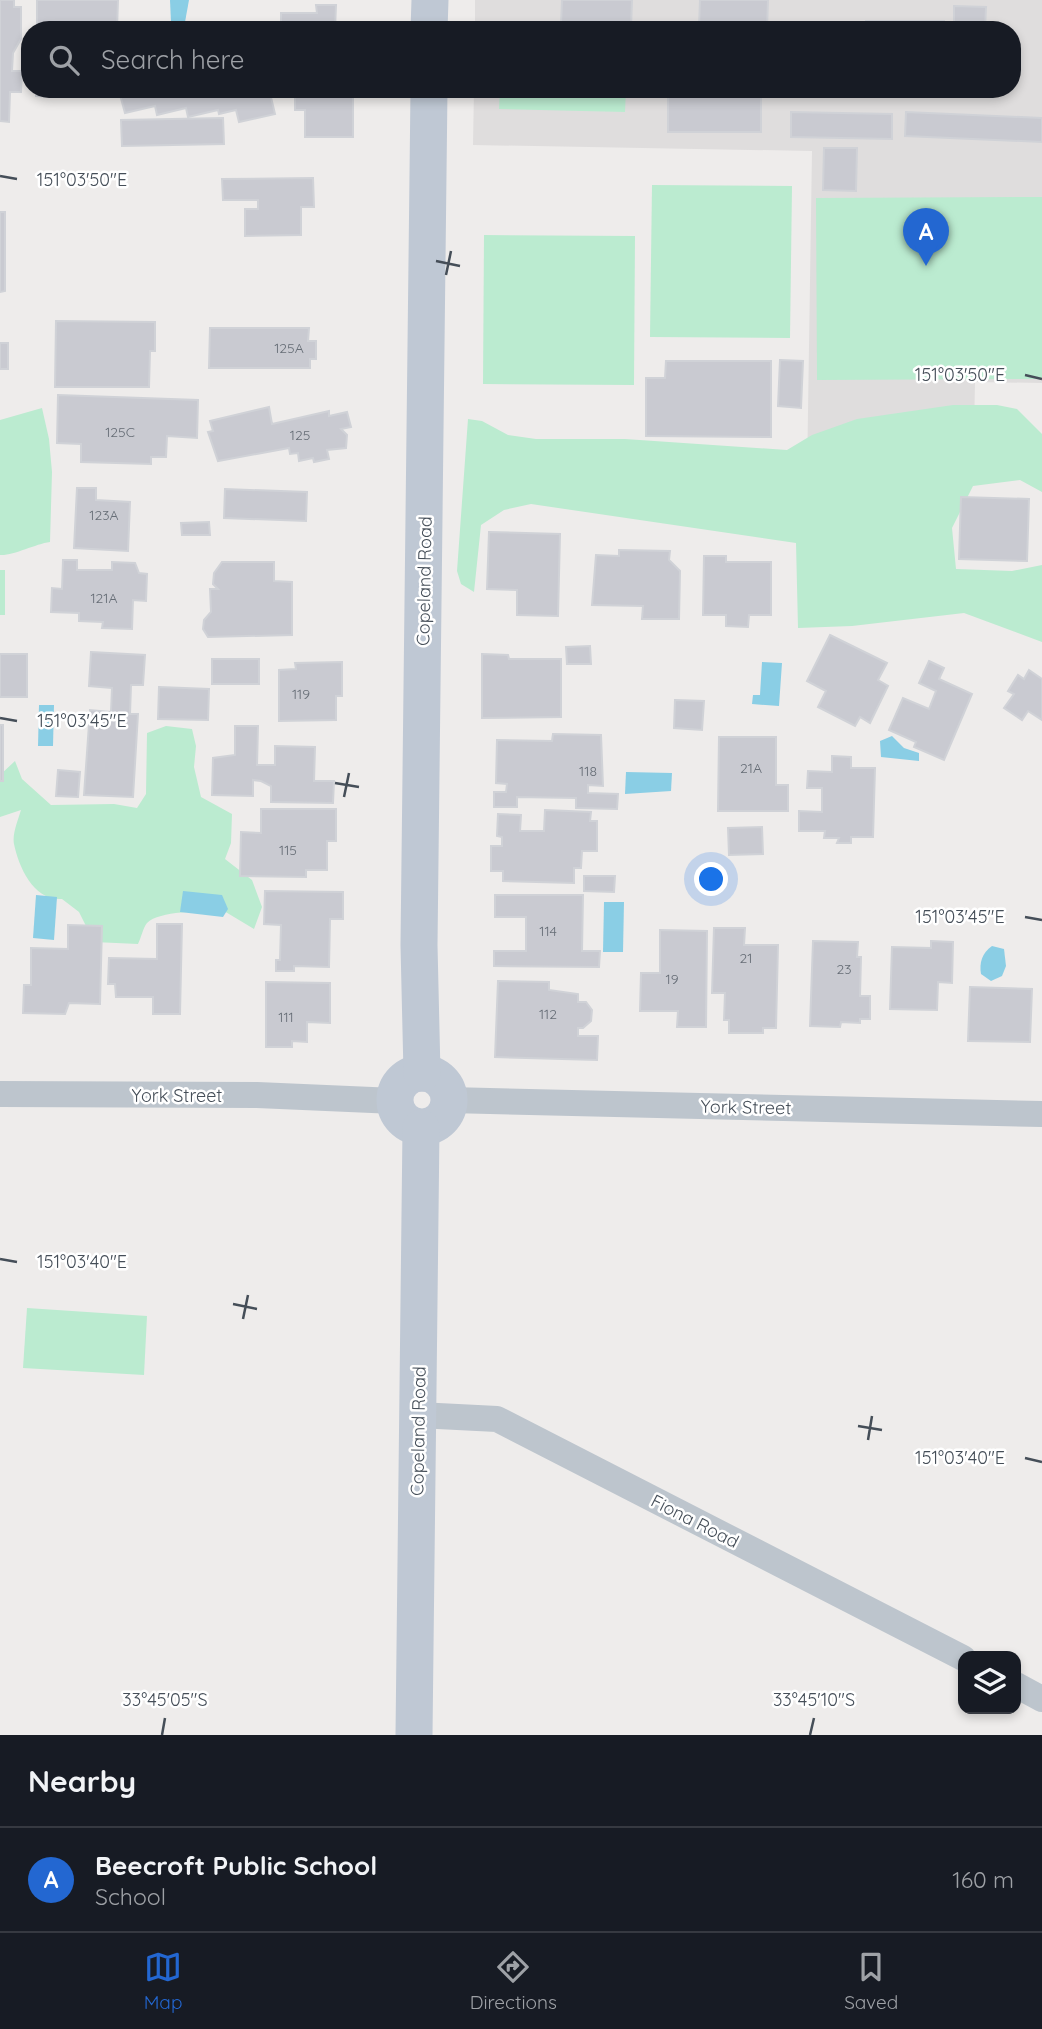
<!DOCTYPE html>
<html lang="en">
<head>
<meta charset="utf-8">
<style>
	:root { --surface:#171b24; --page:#242831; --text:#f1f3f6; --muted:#9ea1a6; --line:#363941; --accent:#2367d1 }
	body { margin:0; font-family:Quicksand,sans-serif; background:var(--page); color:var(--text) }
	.controls { position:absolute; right:21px; bottom:21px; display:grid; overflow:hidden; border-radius:14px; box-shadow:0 4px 10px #0003 }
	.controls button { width:63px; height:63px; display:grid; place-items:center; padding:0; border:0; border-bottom:2px solid var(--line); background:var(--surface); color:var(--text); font:35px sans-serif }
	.you { position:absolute; left:712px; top:880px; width:24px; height:24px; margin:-18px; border:5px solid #fff; border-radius:50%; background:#1a73e8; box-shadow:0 0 0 10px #1a73e833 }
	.badge { display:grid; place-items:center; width:46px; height:46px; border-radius:50%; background:var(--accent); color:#fff; font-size:23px; font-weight:700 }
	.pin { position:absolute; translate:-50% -58px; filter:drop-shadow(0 2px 4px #0008) }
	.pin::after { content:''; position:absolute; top:37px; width:24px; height:21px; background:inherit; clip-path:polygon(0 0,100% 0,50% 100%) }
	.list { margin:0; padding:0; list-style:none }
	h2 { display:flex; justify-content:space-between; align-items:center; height:91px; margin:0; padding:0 28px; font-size:30px }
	h2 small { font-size:23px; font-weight:400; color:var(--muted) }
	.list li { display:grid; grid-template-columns:46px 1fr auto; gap:21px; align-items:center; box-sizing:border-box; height:105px; padding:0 28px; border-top:2px solid var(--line) }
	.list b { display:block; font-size:26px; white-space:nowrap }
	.list p { margin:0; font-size:23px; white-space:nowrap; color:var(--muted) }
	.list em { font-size:23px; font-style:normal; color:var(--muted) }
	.icon { flex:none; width:38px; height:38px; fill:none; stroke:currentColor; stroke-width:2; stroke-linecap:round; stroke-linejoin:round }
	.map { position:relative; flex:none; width:1042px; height:1735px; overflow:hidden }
	.search { position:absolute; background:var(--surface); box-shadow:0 4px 10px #0003; left:21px; right:21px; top:21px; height:77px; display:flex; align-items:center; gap:18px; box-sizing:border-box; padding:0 24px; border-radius:28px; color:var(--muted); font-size:26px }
	.sheet { height:196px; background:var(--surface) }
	nav { display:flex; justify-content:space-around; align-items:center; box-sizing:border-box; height:98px; border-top:2px solid var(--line); background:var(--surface); font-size:19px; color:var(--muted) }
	nav a { display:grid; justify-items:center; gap:4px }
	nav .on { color:var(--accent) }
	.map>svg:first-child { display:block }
	.education { fill:#dfdddd }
	.green { fill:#bbebd0 }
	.water { fill:#8acee5 }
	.building { fill:#c9cad1; stroke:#d0d2d7; stroke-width:2 }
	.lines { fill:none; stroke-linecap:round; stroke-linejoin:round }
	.minor { stroke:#bdc5cd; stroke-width:26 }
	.secondary { stroke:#bfc8d4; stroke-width:37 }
	.ticks { fill:none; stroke:#454e58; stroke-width:2.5 }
	.labels { text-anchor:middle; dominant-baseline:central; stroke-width:5; stroke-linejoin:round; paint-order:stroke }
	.number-label { font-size:14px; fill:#666d76 }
	.street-label { font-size:18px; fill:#454e58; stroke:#fff }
	.ticks-label { font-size:18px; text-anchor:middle; fill:#454e58; stroke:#fff; stroke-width:5; stroke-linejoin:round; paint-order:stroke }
</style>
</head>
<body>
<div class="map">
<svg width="1042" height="1735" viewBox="0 0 1042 1735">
	<rect width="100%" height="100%" fill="#eeeceb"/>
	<path class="education" d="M 475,0 L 1042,0 L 1042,383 L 975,382 L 973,480 L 807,477 L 812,151 L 473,145 L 474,89 L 1012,89 L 1012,30 L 475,30 Z"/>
	<g class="green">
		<path d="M 500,89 L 626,89 L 625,112 L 499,109 Z"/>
		<path d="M 652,185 L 792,186 L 790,338 L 650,337 Z"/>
		<path d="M 1042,197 L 1042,379 L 817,380 L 816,198 Z"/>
		<path d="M 484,235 L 635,236 L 634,385 L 483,384 Z"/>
		<path d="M 953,405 L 997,405 L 1017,409 L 1042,434 L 1042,492 L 1020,480 L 973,486 L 952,528 L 956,569 L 1012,571 L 1042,565 L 1042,642 L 964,613 L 852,626 L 798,628 L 796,543 L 531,504 L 504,510 L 481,525 L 474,592 L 461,584 L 457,571 L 468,419 L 482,421 L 508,435 L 536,439 L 625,439 L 787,450 L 812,435 L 857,419 Z"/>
		<path d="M 42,408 L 49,439 L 52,472 L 50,542 C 35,544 13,556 0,555 L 0,420 Z"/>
		<rect x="0" y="570" width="5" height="45"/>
		<path d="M 166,726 L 192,729 L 196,746 L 194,767 L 201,797 L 232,814 L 231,843 L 225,859 L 252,880 L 262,907 L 254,929 L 219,908 C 201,913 160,910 147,923 C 143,928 141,938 138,944 L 94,942 L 79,912 L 62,899 C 34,901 19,868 14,844 C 12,834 18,820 21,810 L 0,817 L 0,775 L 15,761 L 22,779 L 51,805 L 114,804 L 137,808 L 146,794 L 147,733 Z"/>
		<path d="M 27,1308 L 147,1316 L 144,1375 L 23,1368 Z"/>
	</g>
	<g class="water">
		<path d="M 170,0 L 189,0 L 185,22 L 171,22 Z"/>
		<path d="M 762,662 L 782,663 L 779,706 L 752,704 L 753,695 L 760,695 Z"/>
		<path d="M 39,705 L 54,705 L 53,746 L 38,746 Z"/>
		<path d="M 892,736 L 904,748 L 919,753 L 919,761 L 881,757 L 880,741 Z"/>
		<path d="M 626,772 L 672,773 L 671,791 L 625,794 Z"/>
		<path d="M 183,891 L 222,895 L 228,909 L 223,917 L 180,912 Z"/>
		<path d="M 36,895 L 57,897 L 54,940 L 33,938 Z"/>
		<path d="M 604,902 L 624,902 L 623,952 L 603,952 Z"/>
		<path d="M 992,946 L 1004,949 L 1006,966 L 1002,976 L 991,981 L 981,974 C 979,963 982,953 992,946 Z"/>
	</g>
	<g class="building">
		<path d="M 0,0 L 14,0 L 14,7 L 21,7 L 21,39 L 13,53 L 12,71 L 22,71 L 21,92 L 10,92 L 9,122 L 0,121 Z"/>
		<path d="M 37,0 L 118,0 L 117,30 L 37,30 Z"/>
		<path d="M 562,0 L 632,0 L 631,28 L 561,25 Z"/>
		<path d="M 700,0 L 768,0 L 767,30 L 699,27 Z"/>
		<path d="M 316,5 L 336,5 L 335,30 L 281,30 L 281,13 L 317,13 Z"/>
		<path d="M 954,6 L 986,7 L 985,30 L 954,30 Z"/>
		<rect x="866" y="21" width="78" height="9"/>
		<path d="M 852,22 L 852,30 L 776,30 L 776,24 Z"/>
		<path d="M 36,89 L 59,89 L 59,97 L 36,96 Z"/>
		<path d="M 269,89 L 275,114 L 239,122 L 236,110 L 219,114 L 218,110 L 188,117 L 186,108 L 157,115 L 155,106 L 125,113 L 119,91 Z"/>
		<path d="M 295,89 L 353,89 L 353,137 L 305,137 L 305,110 L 295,110 Z"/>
		<rect x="668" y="89" width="93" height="43"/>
		<path d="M 777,89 L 853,89 L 853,92 L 777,93 Z"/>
		<path d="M 791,112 L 892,114 L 892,139 L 791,137 Z"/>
		<path d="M 906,112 L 1042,118 L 1042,142 L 905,136 Z"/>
		<path d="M 223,118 L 224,144 L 122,146 L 121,120 Z"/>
		<path d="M 824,148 L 857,148 L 856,191 L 823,190 Z"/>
		<path d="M 313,178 L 314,207 L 301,207 L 301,235 L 245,236 L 245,209 L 258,209 L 258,200 L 223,200 L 222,179 Z"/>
		<path d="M 0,212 L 5,212 L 5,291 L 0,292 Z"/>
		<path d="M 56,321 L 155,322 L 155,351 L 150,351 L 149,387 L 55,387 Z"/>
		<path d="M 210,328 L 309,328 L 308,341 L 316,341 L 316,359 L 310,359 L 310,368 L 209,368 Z"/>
		<rect x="0" y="343" width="8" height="26"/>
		<path d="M 780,360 L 803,361 L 801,408 L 778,406 Z"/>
		<path d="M 666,361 L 771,361 L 771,437 L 646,436 L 646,378 L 665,378 Z"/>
		<path d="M 58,395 L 198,400 L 197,438 L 167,436 L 166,457 L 151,457 L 151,464 L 81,462 L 81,444 L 57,443 Z"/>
		<path d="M 269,407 L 272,424 L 329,411 L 329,416 L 347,412 L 351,427 L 341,429 L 347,435 L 346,448 L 327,450 L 329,459 L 314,462 L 313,458 L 299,461 L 298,453 L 290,454 L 289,448 L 218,461 L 208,432 L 213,431 L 210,421 Z"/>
		<path d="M 77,488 L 96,488 L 96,500 L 130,502 L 128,551 L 74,548 Z"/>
		<path d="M 225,489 L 307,492 L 306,521 L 224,518 Z"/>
		<path d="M 961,497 L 1029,499 L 1027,561 L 959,559 Z"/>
		<path d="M 209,522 L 210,535 L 182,535 L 181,523 Z"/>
		<path d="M 489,532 L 560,534 L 558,616 L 517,615 L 517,590 L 487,589 Z"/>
		<path d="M 619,550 L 670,551 L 669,560 L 680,571 L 679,619 L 642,619 L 643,606 L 592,605 L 596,555 L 619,556 Z"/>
		<path d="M 704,556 L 726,556 L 726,562 L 771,562 L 771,615 L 749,615 L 748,627 L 726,626 L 726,615 L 703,615 Z"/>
		<path d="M 63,560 L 77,560 L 77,570 L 112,570 L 112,562 L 135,563 L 139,573 L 147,574 L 146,601 L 133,600 L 132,629 L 102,628 L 103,622 L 79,621 L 79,613 L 51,612 L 52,588 L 62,589 Z"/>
		<path d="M 222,562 L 274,562 L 274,581 L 292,582 L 292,635 L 208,637 L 203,629 L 204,620 L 211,612 L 210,589 L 218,589 L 213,584 L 214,573 Z"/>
		<path d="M 830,635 L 887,663 L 878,680 L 888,686 L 870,723 L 860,717 L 855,726 L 818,707 L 826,691 L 807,681 Z"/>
		<path d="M 590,646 L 591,664 L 567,664 L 566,647 Z"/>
		<path d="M 91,652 L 145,655 L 143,685 L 131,685 L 130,714 L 138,714 L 133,797 L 84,795 L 90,710 L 111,712 L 112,688 L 89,686 Z"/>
		<rect x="0" y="654" width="27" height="43"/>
		<path d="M 482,654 L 508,655 L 509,659 L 561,659 L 561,717 L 482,718 Z"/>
		<rect x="212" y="659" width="47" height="25"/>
		<path d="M 929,661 L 944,668 L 939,679 L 972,694 L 944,760 L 914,747 L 916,742 L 889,730 L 903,698 L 929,709 L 936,691 L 919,683 Z"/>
		<path d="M 342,662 L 342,696 L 336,696 L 336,720 L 279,721 L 279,670 L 296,669 L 295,663 Z"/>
		<path d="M 1029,670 L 1042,679 L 1042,720 L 1028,711 L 1022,720 L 1004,708 L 1014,694 L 1008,691 L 1018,675 L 1024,679 Z"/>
		<path d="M 159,687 L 209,689 L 208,720 L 158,719 Z"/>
		<path d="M 675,700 L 704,701 L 702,730 L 674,728 Z"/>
		<rect x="0" y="725" width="3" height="56"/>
		<path d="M 235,726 L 258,726 L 257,765 L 275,765 L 275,746 L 315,747 L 314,781 L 334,781 L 333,803 L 271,802 L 271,786 L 261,781 L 253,780 L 253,796 L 212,795 L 213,758 L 235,755 Z"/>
		<path d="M 553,734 L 601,735 L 603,786 L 588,785 L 588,793 L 618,794 L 617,809 L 576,808 L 576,798 L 517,797 L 517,807 L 494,807 L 494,792 L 506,792 L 507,784 L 496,783 L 497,740 L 552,741 Z"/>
		<path d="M 719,737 L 776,737 L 776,785 L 788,785 L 788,811 L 718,811 Z"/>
		<path d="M 832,756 L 851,757 L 851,768 L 875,768 L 873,837 L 851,837 L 851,843 L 837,843 L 839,838 L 824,838 L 825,831 L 799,831 L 799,811 L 822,812 L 822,788 L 807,788 L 808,771 L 832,772 Z"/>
		<path d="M 58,770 L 80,772 L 78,797 L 56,796 Z"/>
		<path d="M 261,809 L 336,809 L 336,841 L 327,841 L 327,870 L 306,870 L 306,877 L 240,876 L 241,832 L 261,833 Z"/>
		<path d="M 545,810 L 591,812 L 590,821 L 597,821 L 597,851 L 582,851 L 581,868 L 574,868 L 574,883 L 503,881 L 503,871 L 491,871 L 491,846 L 502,846 L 502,837 L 497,836 L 498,814 L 521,815 L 520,831 L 544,831 Z"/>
		<path d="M 762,827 L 763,854 L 729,855 L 728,828 Z"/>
		<path d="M 584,876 L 615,876 L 614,892 L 584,891 Z"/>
		<path d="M 265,891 L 343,892 L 343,919 L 330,919 L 329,967 L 294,966 L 294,971 L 276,971 L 276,960 L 280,960 L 281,925 L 264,924 Z"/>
		<path d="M 495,895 L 583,895 L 582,951 L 600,951 L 599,967 L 494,966 L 494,951 L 526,951 L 526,917 L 495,917 Z"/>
		<path d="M 157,924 L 182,924 L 180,1014 L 153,1014 L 153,997 L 116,997 L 115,984 L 108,984 L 109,958 L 157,959 Z"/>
		<path d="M 68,925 L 102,926 L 100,1004 L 69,1003 L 65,1014 L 23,1013 L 24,985 L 31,985 L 31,948 L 68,949 Z"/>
		<path d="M 714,928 L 745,928 L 744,945 L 778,945 L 776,1028 L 763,1028 L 763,1033 L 729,1033 L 729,1020 L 724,1020 L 725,993 L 712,993 Z"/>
		<path d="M 660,930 L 707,931 L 706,1027 L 677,1027 L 678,1011 L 640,1011 L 641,973 L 660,973 Z"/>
		<path d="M 813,941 L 858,942 L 857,957 L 861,957 L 860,996 L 870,996 L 870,1019 L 860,1019 L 860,1023 L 841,1022 L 840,1027 L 810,1026 Z"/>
		<path d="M 931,941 L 953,942 L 952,983 L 938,982 L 937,1010 L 890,1009 L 892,947 L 931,948 Z"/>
		<path d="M 498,981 L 549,982 L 549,990 L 578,994 L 578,1002 L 586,1002 L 592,1010 L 591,1021 L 583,1028 L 578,1028 L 578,1036 L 598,1036 L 597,1060 L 495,1057 Z"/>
		<path d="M 266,982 L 330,983 L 330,1023 L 307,1022 L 307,1042 L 292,1041 L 292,1047 L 266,1047 Z"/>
		<path d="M 970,987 L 1032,989 L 1030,1042 L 968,1041 Z"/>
	</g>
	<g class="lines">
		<g class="minor">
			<path d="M 0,1094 L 257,1095 L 395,1101"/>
			<path d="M 449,1100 L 1042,1114"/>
			<path d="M 418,1415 L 497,1419 L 963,1658"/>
			<path d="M 1016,1685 L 1042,1699"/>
		</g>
		<g class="secondary">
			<path d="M 429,30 L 430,0"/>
			<circle cx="422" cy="1100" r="27"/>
			<path d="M 422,1073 L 419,945 L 429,89"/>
			<path d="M 414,1735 L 421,1128"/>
		</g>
	</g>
	<path class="ticks" d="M 0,176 L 17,179M 436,261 L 460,266M 446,275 L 451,251M 1025,375 L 1042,379M 0,718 L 17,721M 335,783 L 359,787M 344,797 L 349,773M 1025,917 L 1042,920M 0,1259 L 17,1262M 233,1304 L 257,1309M 243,1319 L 248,1295M 858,1426 L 882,1430M 868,1440 L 872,1416M 1025,1458 L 1042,1462M 162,1735 L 165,1718M 810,1735 L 814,1718"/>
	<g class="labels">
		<g class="number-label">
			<text x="289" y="348">125A</text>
			<text x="120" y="432">125C</text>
			<text x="300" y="435">125</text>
			<text x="104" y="515">123A</text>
			<text x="104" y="598">121A</text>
			<text x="301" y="694">119</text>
			<text x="751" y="768">21A</text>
			<text x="588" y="771">118</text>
			<text x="288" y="850">115</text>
			<text x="548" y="931">114</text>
			<text x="746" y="958">21</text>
			<text x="844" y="969">23</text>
			<text x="672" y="979">19</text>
			<text x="548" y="1014">112</text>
			<text x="286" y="1017">111</text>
		</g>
		<g class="street-label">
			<text transform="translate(424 581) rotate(-89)">Copeland Road</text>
			<text x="177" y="1095">York Street</text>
			<text transform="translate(746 1107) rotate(1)">York Street</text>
			<text transform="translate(418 1431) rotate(-89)">Copeland Road</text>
			<text transform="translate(695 1521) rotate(27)">Fiona Road</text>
		</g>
	</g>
	<g class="ticks-label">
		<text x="82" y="186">151°03'50"E</text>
		<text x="960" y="381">151°03'50"E</text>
		<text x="82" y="727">151°03'45"E</text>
		<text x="960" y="923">151°03'45"E</text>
		<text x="82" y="1268">151°03'40"E</text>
		<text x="960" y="1464">151°03'40"E</text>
		<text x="165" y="1706">33°45'05"S</text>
		<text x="814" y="1706">33°45'10"S</text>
	</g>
</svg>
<div class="controls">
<button><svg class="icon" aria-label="layers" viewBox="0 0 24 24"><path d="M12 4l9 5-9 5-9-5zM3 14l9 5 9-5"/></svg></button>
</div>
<div class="you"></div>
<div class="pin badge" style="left:926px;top:266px">A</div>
<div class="search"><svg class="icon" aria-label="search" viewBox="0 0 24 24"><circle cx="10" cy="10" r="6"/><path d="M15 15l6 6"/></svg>Search here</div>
</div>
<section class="sheet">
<h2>Nearby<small></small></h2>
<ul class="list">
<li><span class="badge">A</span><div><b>Beecroft Public School</b><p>School</p></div><em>160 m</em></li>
</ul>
</section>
<nav>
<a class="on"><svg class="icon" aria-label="map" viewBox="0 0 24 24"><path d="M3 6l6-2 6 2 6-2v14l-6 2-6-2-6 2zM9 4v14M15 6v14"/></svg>Map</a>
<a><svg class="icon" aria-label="directions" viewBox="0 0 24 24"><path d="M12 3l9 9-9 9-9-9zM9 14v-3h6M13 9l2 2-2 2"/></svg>Directions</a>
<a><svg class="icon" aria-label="saved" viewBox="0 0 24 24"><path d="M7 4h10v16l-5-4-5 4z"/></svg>Saved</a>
</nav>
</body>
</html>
